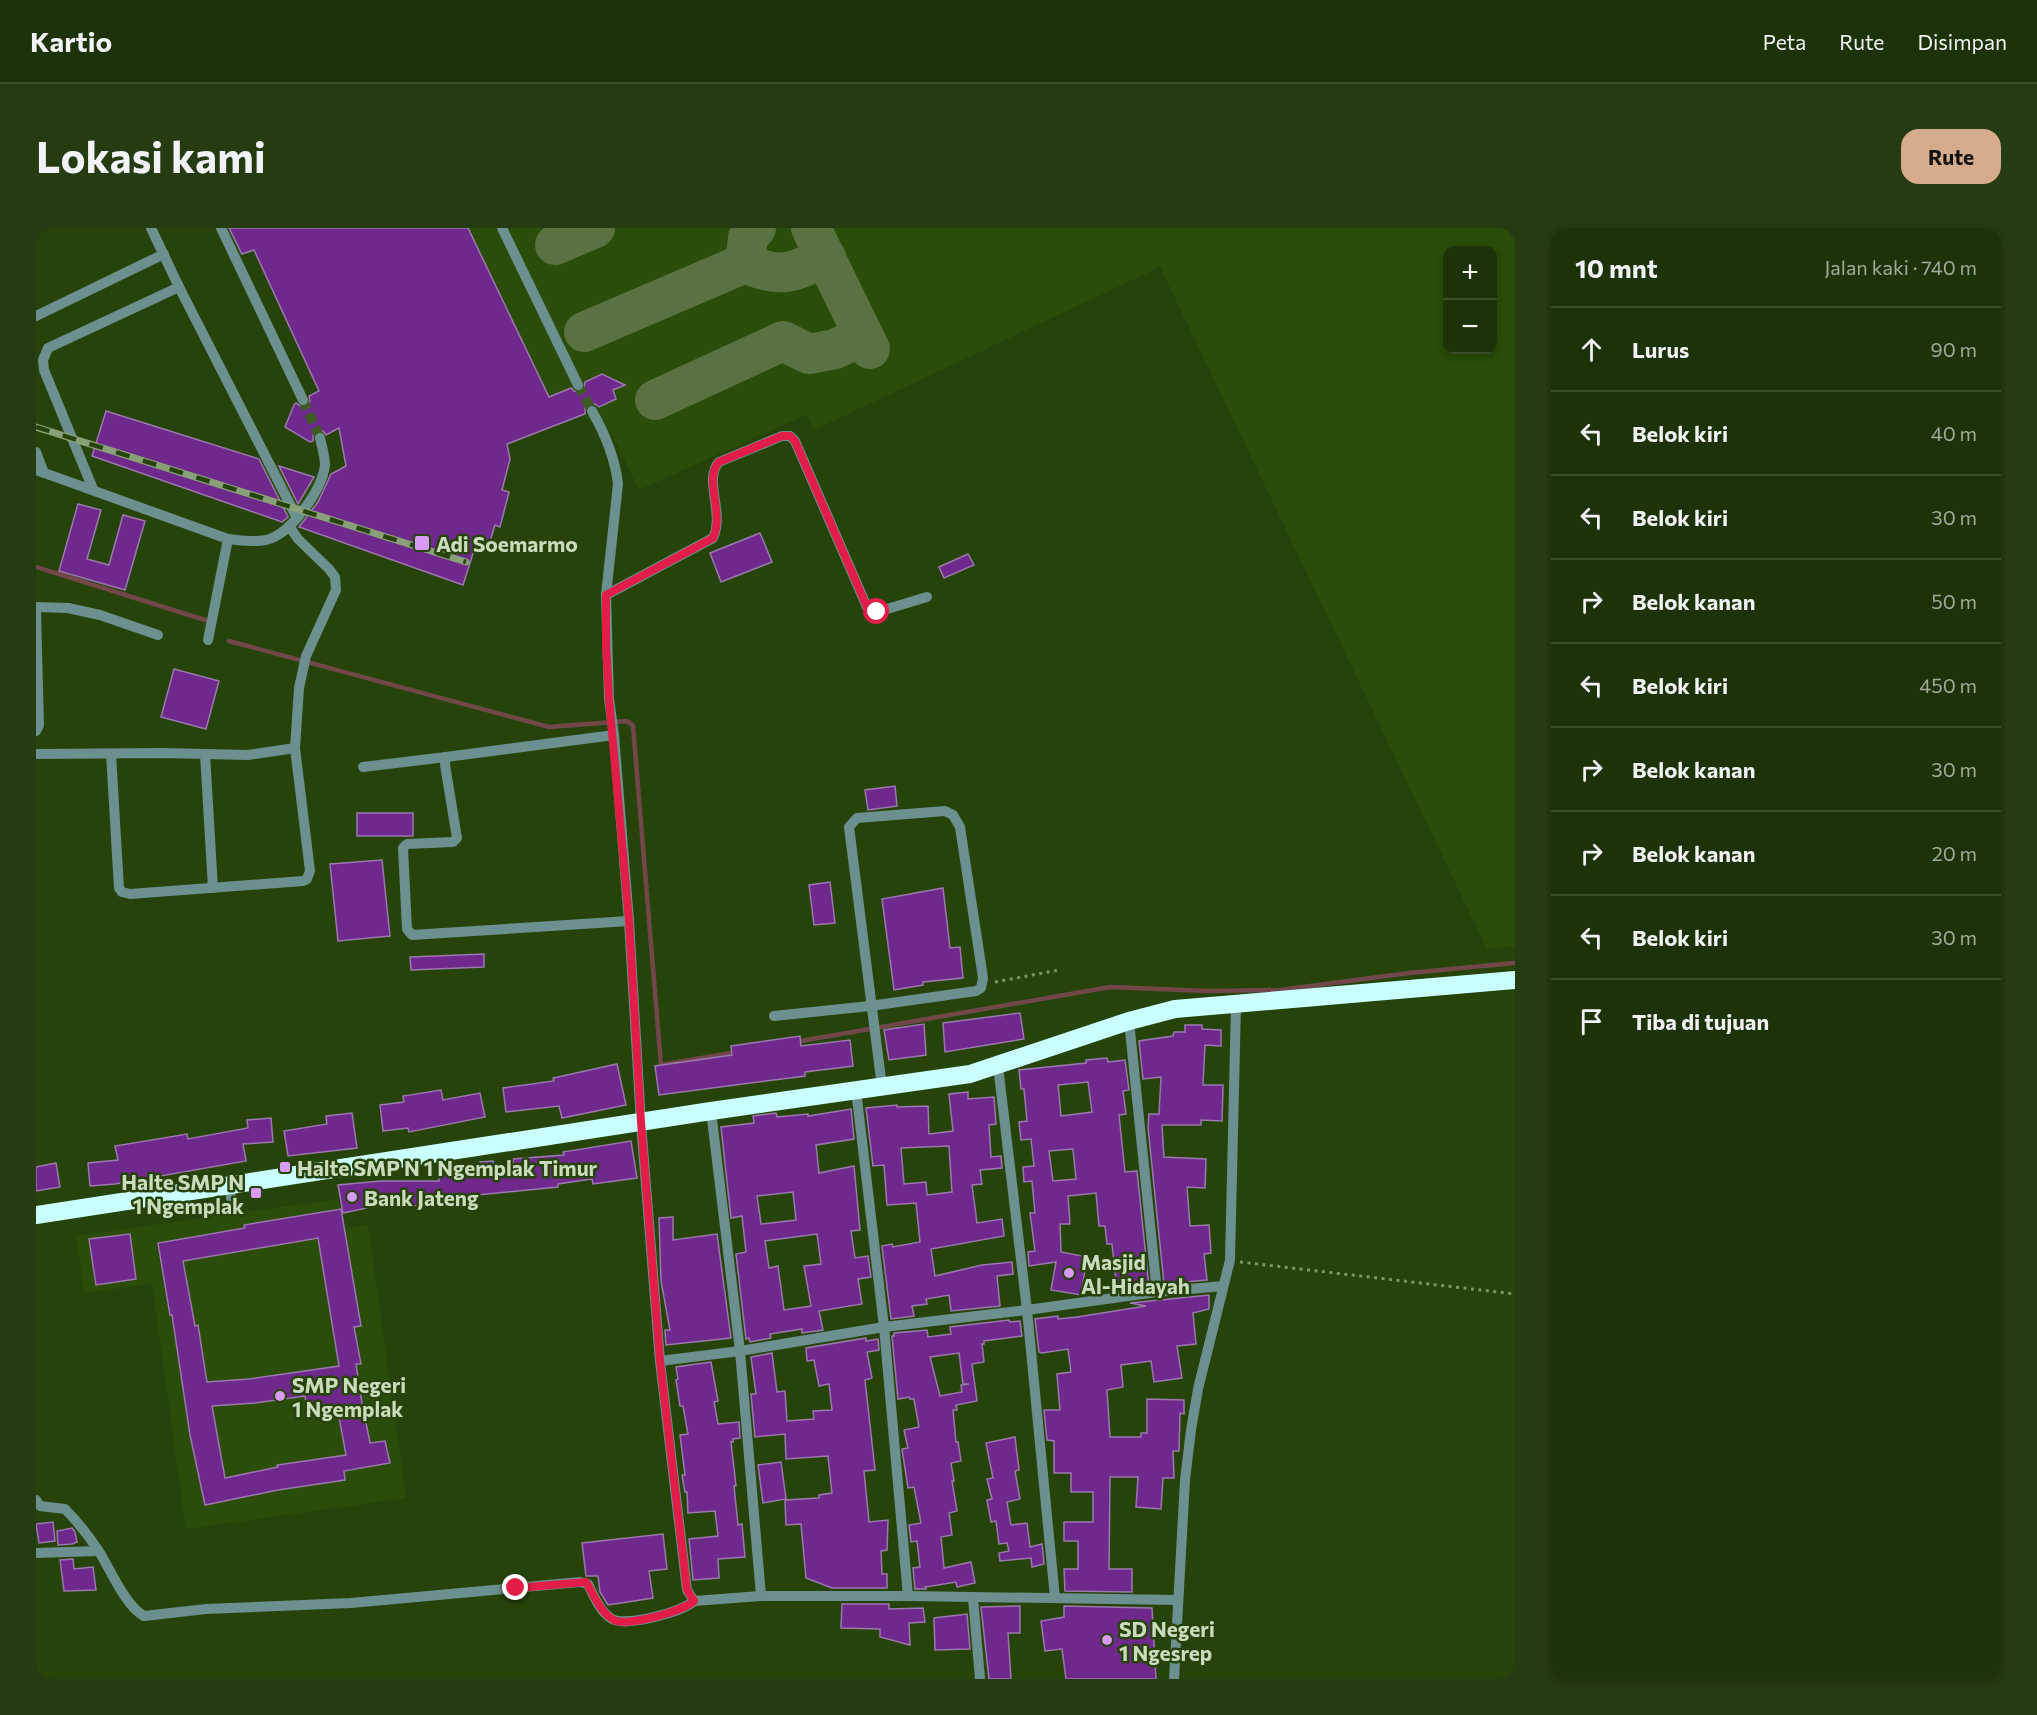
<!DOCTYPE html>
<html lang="id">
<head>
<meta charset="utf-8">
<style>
	:root { --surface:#1c3308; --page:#253b12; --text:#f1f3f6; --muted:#a0aa9c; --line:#3a4e29; --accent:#d6ab8b }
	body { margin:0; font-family:Commissioner,sans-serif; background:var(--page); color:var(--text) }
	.controls { position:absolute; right:18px; top:18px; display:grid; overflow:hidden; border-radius:12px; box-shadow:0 3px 9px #0003 }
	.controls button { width:54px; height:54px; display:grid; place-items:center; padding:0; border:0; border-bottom:2px solid var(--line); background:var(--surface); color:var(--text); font:30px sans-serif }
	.stop { position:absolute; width:18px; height:18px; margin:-14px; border:4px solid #e11d48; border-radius:50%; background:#fff }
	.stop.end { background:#e11d48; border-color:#fff; box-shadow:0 2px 6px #0008 }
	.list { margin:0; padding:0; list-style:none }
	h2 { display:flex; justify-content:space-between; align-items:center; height:78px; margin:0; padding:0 24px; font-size:26px }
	h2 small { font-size:20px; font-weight:400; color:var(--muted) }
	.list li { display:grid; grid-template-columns:39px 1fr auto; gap:18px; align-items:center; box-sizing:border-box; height:84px; padding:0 24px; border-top:2px solid var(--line) }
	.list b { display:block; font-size:22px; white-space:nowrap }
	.list em { font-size:20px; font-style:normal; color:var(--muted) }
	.icon { flex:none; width:33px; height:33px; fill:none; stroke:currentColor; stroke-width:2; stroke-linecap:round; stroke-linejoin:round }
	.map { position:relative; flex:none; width:1479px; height:1451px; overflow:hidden; border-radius:18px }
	header { display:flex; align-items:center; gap:36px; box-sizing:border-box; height:84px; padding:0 30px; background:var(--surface); border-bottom:2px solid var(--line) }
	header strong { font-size:28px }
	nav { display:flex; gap:33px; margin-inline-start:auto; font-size:21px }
	.intro { display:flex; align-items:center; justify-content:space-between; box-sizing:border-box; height:144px; padding:0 36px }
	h1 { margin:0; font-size:42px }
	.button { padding:15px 27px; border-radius:18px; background:var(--accent); color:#111; font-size:21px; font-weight:700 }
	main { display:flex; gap:36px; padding:0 36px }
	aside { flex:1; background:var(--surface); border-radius:18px; box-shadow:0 3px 9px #0003 }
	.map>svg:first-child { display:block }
	.built { fill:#2a4d09; fill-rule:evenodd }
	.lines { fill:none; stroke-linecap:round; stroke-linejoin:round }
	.stream { stroke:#72474a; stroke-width:4.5 }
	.taxiway { stroke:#587241; stroke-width:40 }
	.building { fill:#6f288c; stroke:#9c78af; stroke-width:1.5; fill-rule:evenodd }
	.minor-tunnel { stroke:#3e5b25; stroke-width:10; stroke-dasharray:10 5; stroke-linecap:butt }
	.path { stroke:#7c9469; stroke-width:3; stroke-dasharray:3 4.5; stroke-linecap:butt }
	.minor { stroke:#6b908f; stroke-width:10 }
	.highway { stroke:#c9fffd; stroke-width:18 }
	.rail-casing { stroke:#89a178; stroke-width:7 }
	.rail { stroke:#26440a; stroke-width:4.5; stroke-dasharray:14; stroke-linecap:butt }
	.route { stroke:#e11d48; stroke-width:8 }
	.poi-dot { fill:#d99af8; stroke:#26440a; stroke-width:2 }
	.labels { text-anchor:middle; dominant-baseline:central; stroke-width:5; stroke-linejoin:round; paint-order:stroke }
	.poi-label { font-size:21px; font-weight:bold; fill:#c9dcbe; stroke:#26440a; text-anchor:start }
</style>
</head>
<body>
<header>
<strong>Kartio</strong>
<nav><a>Peta</a><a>Rute</a><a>Disimpan</a></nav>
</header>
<div class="intro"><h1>Lokasi kami</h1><a class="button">Rute</a></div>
<main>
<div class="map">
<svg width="1479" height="1451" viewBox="0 0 1479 1451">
	<rect width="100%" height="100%" fill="#26440a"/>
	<g class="built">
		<path d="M 191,0 L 1479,0 L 1479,718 L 1451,721 L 1124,39 L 778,202 L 770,187 L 603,262 L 574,202 L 568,205 L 546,187 L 471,216 L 474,231 L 466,261 L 473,264 L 464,299 L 459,298 L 452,320 L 440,316 L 427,357 L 56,228 L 70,183 L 285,251 L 310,238 L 303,201 L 274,214 L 249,199 L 258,177 L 283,163 L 218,22 L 205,27 ZM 1412,22 L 1456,22 L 1456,122 L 1412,122 Z"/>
		<path d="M 302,971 L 307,1000 L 332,997 L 370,1270 L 150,1301 L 116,1056 L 48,1065 L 40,1008 Z"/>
	</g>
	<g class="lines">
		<g class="stream">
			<path d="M 0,339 L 169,392"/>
			<path d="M 193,413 L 513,499 L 591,493 L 597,498 L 625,837 L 701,824"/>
			<path d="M 759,814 L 1074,759 L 1172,763 L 1244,762 L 1373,745 L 1479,735"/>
		</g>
		<g class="taxiway">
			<path d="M 720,0 L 712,10 L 709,35 C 744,51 756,45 790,29"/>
			<path d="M 775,0 L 834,121"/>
			<path d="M 519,17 L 559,0"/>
			<path d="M 548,104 L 709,35"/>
			<path d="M 619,172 L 747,113 L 773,126 L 799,121 L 827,108"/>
		</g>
	</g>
	<g class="building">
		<path d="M 193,0 L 432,0 L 513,169 L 535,160 L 538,163 L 545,164 L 548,161 L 549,154 L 566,146 L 589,157 L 577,162 L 580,171 L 563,179 L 559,176 L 553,176 L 549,180 L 549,186 L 546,187 L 471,216 L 474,231 L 466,262 L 473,264 L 464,299 L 459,297 L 452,320 L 440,316 L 427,357 L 263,299 L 282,274 L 295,246 L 310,238 L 303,200 L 290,207 L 287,203 L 282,203 L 277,207 L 277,213 L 274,214 L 249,199 L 258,177 L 260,175 L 266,179 L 271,178 L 274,173 L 273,168 L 283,163 L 218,22 L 206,26 Z"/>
		<path d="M 70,183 L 223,231 L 252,289 L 246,294 L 56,228 Z"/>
		<path d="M 243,238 L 278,249 L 262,276 Z"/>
		<path d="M 42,276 L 65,282 L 51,331 L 73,337 L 87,287 L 109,293 L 89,362 L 23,343 Z"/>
		<path d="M 724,305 L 736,334 L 685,354 L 674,325 Z"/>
		<path d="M 932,326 L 938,337 L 908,350 L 903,339 Z"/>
		<path d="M 138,441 L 183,453 L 170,501 L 125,489 Z"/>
		<path d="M 859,558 L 861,578 L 832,582 L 829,562 Z"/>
		<rect x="321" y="585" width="56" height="23"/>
		<path d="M 346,632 L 354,708 L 302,713 L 294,636 Z"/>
		<path d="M 794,654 L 799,695 L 778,697 L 773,657 Z"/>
		<path d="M 907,660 L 914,720 L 924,719 L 927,750 L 887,754 L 887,757 L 858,762 L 846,671 Z"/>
		<path d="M 448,726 L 448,739 L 375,742 L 374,729 Z"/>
		<path d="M 984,785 L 988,811 L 909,824 L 907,795 Z"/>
		<path d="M 888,796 L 890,827 L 853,832 L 848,802 Z"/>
		<path d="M 1149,797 L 1166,797 L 1166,801 L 1185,802 L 1185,818 L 1169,817 L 1167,857 L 1187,857 L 1186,893 L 1165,892 L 1165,897 L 1126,897 L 1128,929 L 1170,931 L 1169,960 L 1151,959 L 1154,998 L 1173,997 L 1175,1025 L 1168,1026 L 1171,1052 L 1128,1056 L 1112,899 L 1113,886 L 1123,886 L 1125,849 L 1107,851 L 1103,813 L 1137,808 L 1138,804 L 1149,804 Z"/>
		<path d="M 764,808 L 765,818 L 814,812 L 817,838 L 769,844 L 769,848 L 623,867 L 619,838 L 696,827 L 695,818 Z"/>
		<path d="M 1071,830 L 1072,834 L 1089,832 L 1093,862 L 1087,863 L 1090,886 L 1083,887 L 1089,944 L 1101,943 L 1113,1058 L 1081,1062 L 1076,1016 L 1071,1016 L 1069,998 L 1063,998 L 1060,965 L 1032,968 L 1034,996 L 1024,996 L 1025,1024 L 1051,1029 L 1045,1067 L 1015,1062 L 1020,1034 L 993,1038 L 992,1024 L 999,1023 L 994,985 L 999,985 L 996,953 L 988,954 L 987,939 L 998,938 L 995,911 L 985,912 L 983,894 L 991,893 L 988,861 L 985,861 L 983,842 L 1050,835 L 1050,832 ZM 1052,854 L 1056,884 L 1025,888 L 1022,857 ZM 1037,921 L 1040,951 L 1017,953 L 1013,923 Z"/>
		<path d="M 581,836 L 590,877 L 526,890 L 523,878 L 470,884 L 467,860 L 518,853 L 517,850 Z"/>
		<path d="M 405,862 L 407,872 L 444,865 L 449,889 L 373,904 L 372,900 L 347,903 L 344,877 L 368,874 L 367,868 Z"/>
		<path d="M 932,864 L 932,871 L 958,869 L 960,896 L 953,897 L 955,929 L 965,928 L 966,940 L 944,942 L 946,956 L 936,957 L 941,995 L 966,991 L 968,1008 L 895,1021 L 899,1048 L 946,1037 L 976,1034 L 977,1046 L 961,1048 L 964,1078 L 915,1083 L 913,1067 L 890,1071 L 891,1076 L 876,1078 L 878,1088 L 855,1091 L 846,1018 L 856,1016 L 857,1019 L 884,1014 L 880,975 L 851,977 L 848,937 L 837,938 L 830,880 L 861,877 L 861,879 L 892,878 L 893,906 L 917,903 L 913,866 ZM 913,918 L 916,964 L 891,967 L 890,954 L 868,956 L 865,920 Z"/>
		<path d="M 815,881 L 818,911 L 780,917 L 783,945 L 818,938 L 824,1002 L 815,1003 L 819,1030 L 832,1028 L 835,1049 L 822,1051 L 826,1076 L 783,1083 L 787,1102 L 766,1105 L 766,1101 L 734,1106 L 735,1110 L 714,1114 L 713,1110 L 710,1111 L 700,1026 L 710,1024 L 706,988 L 695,990 L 685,899 L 718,895 L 717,888 L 740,885 L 741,889 L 772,886 L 772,888 ZM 757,964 L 760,992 L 725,996 L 721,968 ZM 781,1006 L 785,1036 L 768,1038 L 775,1078 L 748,1082 L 742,1038 L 733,1040 L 729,1013 Z"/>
		<path d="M 316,885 L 321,920 L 252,928 L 248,903 L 291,896 L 290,888 Z"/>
		<path d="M 235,890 L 237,914 L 207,916 L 210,933 L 79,956 L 54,958 L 52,935 L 82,932 L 79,918 L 151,906 L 152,911 L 212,900 L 211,892 Z"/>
		<path d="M 595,913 L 601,950 L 557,956 L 556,951 L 522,956 L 522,959 L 391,972 L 391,978 L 330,977 L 331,980 L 307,985 L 302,957 L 345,953 L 403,953 L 402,941 L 445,937 L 444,934 L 457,933 L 460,948 L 478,945 L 477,931 L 528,927 L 527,924 Z"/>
		<path d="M 20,935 L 24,959 L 0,963 L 0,939 Z"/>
		<path d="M 305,981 L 325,1098 L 318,1099 L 325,1136 L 320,1136 L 326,1175 L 334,1215 L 349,1213 L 354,1235 L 308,1243 L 309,1252 L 242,1262 L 169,1277 L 154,1207 L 136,1087 L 134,1087 L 122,1015 L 209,1000 L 208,997 ZM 282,1010 L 303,1138 L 213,1151 L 171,1154 L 162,1097 L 159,1098 L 147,1033 ZM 269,1168 L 271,1183 L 301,1178 L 310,1227 L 241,1237 L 242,1239 L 189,1250 L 176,1178 L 219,1175 Z"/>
		<path d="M 637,989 L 637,1012 L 681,1006 L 695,1110 L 630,1117 L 629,1102 L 634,1102 L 625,1053 L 623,990 Z"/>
		<path d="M 94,1006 L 100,1051 L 60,1057 L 53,1011 Z"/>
		<path d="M 1173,1067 L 1173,1081 L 1157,1085 L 1160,1116 L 1141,1118 L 1146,1150 L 1118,1154 L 1115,1133 L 1085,1137 L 1087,1159 L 1071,1162 L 1074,1209 L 1105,1209 L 1105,1205 L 1111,1205 L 1111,1171 L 1148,1172 L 1148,1186 L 1144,1185 L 1143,1223 L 1137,1223 L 1138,1250 L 1127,1250 L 1125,1281 L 1100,1279 L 1102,1249 L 1074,1249 L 1073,1341 L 1096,1341 L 1096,1364 L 1029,1363 L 1028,1341 L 1042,1341 L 1042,1313 L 1028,1313 L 1028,1294 L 1057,1294 L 1057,1264 L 1035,1264 L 1035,1245 L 1018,1245 L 1018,1213 L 1011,1212 L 1008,1182 L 1024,1182 L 1021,1146 L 1035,1144 L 1032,1121 L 1006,1125 L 1003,1124 L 999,1091 L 1022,1088 L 1022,1091 L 1041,1089 L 1110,1078 L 1094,1075 Z"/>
		<path d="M 973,1092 L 974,1094 L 984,1093 L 986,1108 L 948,1113 L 948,1116 L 946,1116 L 948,1134 L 936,1136 L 941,1173 L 920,1177 L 921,1182 L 917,1182 L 920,1214 L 922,1214 L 925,1233 L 915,1235 L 918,1253 L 916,1253 L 921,1283 L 913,1285 L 916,1307 L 905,1309 L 908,1340 L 935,1334 L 939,1355 L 921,1359 L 920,1354 L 889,1359 L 890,1361 L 879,1361 L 877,1340 L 884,1339 L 881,1313 L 875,1314 L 873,1297 L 885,1295 L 878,1259 L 872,1260 L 866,1221 L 872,1220 L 868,1202 L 883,1199 L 878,1171 L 874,1171 L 873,1169 L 862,1171 L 856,1108 L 858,1108 L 858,1105 L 891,1102 L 892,1109 L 915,1106 L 914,1099 ZM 923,1125 L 927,1156 L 933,1156 L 925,1157 L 926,1164 L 904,1168 L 894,1129 Z"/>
		<path d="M 830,1110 L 830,1113 L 842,1111 L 843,1122 L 831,1124 L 836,1150 L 829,1152 L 839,1242 L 828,1243 L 833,1294 L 852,1292 L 851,1322 L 845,1323 L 846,1346 L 851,1346 L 851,1360 L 796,1360 L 770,1350 L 765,1296 L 750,1297 L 749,1272 L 783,1270 L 783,1267 L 796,1265 L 792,1228 L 750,1231 L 749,1206 L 719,1209 L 715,1166 L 720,1166 L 715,1129 L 736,1125 L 741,1164 L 749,1163 L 751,1193 L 778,1191 L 777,1183 L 796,1182 L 793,1156 L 783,1158 L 778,1132 L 771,1133 L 770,1120 Z"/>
		<path d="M 675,1134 L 682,1173 L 678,1174 L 682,1196 L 703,1194 L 704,1210 L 697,1211 L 697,1214 L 695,1214 L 700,1258 L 698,1258 L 702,1297 L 706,1296 L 709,1329 L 682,1331 L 683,1350 L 657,1352 L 653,1311 L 682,1308 L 679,1283 L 652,1285 L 651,1264 L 649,1264 L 646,1247 L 649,1247 L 644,1207 L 652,1206 L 647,1178 L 644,1178 L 640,1152 L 642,1151 L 640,1139 Z"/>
		<path d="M 979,1209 L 983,1242 L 979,1243 L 984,1271 L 971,1274 L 975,1297 L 991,1295 L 994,1319 L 1006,1316 L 1008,1336 L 996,1339 L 995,1330 L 964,1333 L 963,1325 L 973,1323 L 971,1315 L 963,1316 L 960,1293 L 955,1294 L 951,1272 L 956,1271 L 951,1251 L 957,1250 L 950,1215 Z"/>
		<path d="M 745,1234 L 750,1271 L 727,1275 L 722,1237 Z"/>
		<path d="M 17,1294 L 19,1313 L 3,1315 L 0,1296 Z"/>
		<path d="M 36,1300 L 39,1304 L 41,1314 L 36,1316 L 22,1317 L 21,1303 Z"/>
		<path d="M 627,1306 L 631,1341 L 613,1343 L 617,1370 L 572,1377 L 564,1364 L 562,1348 L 550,1348 L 546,1315 Z"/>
		<path d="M 37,1331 L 38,1341 L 57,1339 L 60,1362 L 28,1363 L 24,1332 Z"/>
		<path d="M 806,1376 L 853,1376 L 853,1381 L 887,1380 L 889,1394 L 873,1395 L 874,1417 L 844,1409 L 844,1401 L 805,1400 Z"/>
		<path d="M 984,1378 L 984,1405 L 972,1405 L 975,1451 L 953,1451 L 945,1379 Z"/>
		<path d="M 1028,1378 L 1116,1380 L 1120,1451 L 1030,1451 L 1026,1421 L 1009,1423 L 1005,1393 L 1028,1389 Z"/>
		<path d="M 931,1386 L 934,1421 L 899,1422 L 898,1390 Z"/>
	</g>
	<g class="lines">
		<g class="minor-tunnel">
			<path d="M 542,157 L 556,183"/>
			<path d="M 267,172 L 284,210"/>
		</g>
		<g class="path">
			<path d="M 959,754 L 1023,742"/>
			<path d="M 1204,1034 L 1479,1066"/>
		</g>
		<g class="minor">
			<path d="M 115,0 L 143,59 L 261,290"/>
			<path d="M 185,0 L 267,172"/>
			<path d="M 466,0 L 542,157"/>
			<path d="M 0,88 L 128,26"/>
			<path d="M 556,183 C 569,206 579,229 582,256 L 570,367 L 573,471 L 578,507 L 593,693 L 605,895 L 624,1133 L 651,1362 L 658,1373 L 725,1368 L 872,1368 L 1141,1372"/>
			<path d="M 0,224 L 8,245"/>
			<path d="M 0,242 L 192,311 C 205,313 217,314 230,312 C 255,306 286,262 289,237 C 289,229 286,218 284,210"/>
			<path d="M 57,261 L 8,142 L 7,132 L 12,120 L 143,59"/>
			<path d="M 570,367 L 677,310 C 689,284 667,252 683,234 L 746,208 L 754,208 L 759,213 L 831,379 L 835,384 L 841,384 L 891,369"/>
			<path d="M 0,379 L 32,380 L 64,387 L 122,407"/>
			<path d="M 0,384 L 3,497 L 0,503"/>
			<path d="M 172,412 L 192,311"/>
			<path d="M 578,507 L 410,529 L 409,537 L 421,610 L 417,614 L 371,616 L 367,620 L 371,701 L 376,707 L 593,693"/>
			<path d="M 0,526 L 127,525 L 212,527 L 259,520 L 263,460 L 270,428 L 300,362 L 299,349 L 293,341 L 262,311 L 253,298"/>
			<path d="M 75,526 L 83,660 L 86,664 L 94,666 L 267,653 L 271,651 L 274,643 L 259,520"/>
			<path d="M 169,526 L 177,660"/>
			<path d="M 327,539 L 410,529"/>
			<path d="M 738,788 L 834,778 L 940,763 L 945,760 L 947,750 L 924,599 L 917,587 L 909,583 L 821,590 L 813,599 L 846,859"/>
			<path d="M 1093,793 L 1121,1064"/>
			<path d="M 962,838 L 991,1082 L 1019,1370"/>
			<path d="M 820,862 L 848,1099 L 872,1368"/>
			<path d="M 675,883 L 704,1123 L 725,1368"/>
			<path d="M 193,956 L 197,982"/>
			<path d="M 624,1133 L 704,1123 L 848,1099 L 991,1082 L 1121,1064 L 1187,1058"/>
			<path d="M 0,1272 L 4,1278 L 29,1281 C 41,1293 52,1307 62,1322 C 74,1340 89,1378 108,1388 L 170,1381 L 315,1375 L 544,1354 L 552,1356 C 558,1368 564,1384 576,1391 C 590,1399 646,1384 658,1373"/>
			<path d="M 0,1325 L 62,1323"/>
			<path d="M 937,1370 L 944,1451"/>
			<path d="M 1138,1451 L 1149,1252 L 1155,1202 L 1162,1161 L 1194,1032 L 1200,776"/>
		</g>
		<path class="highway" d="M 0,987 L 675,883 L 934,846 L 1093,793 L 1139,781 L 1479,752"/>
		<defs>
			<path id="rail" d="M 0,199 L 430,334"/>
		</defs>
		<use href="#rail" class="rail-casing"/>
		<use href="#rail" class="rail"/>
	</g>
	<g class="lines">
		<path class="route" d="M 480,1360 L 550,1354 C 558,1366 564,1385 578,1392 C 591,1399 647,1383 658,1373 L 651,1362 L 624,1133 L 605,894 L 593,693 L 573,471 L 570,417 L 570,367 L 677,310 C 689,284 667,252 683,234 L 746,208 L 754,208 L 759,213 L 831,379 L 835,384 L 841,384"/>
	</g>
	<g class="poi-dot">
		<rect x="378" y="307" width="16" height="16" rx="3"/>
		<rect x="243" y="933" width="12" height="12" rx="3"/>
		<rect x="214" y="959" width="12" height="12" rx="3"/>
		<circle cx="316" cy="969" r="6"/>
		<circle cx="1033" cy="1045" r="6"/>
		<circle cx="244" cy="1168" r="6"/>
		<circle cx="1071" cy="1412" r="6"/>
	</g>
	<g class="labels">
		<g class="poi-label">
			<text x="400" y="315">Adi Soemarmo</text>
			<text x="261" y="939">Halte SMP N 1 Ngemplak Timur</text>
			<text x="208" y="953" text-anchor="end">Halte SMP N<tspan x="208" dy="24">1 Ngemplak</tspan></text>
			<text x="328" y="969">Bank Jateng</text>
			<text x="1045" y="1033">Masjid<tspan x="1045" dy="24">Al-Hidayah</tspan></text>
			<text x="256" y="1156">SMP Negeri<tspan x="256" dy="24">1 Ngemplak</tspan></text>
			<text x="1083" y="1400">SD Negeri<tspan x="1083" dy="24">1 Ngesrep</tspan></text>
		</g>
	</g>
</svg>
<div class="controls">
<button>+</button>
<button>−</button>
</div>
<div class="stop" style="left:841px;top:384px"></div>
<div class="stop end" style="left:480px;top:1360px"></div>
</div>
<aside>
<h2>10 mnt<small>Jalan kaki · 740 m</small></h2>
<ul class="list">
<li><svg class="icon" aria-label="ahead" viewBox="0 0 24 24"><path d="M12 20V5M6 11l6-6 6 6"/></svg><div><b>Lurus</b></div><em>90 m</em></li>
<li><svg class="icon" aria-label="left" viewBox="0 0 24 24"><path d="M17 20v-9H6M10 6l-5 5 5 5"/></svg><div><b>Belok kiri</b></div><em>40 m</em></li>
<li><svg class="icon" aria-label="left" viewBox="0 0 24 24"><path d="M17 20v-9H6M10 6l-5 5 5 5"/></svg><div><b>Belok kiri</b></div><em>30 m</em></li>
<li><svg class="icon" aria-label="right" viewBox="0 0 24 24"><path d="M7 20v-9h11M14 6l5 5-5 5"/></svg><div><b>Belok kanan</b></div><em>50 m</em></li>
<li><svg class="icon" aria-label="left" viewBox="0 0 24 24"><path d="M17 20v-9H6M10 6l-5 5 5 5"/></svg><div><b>Belok kiri</b></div><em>450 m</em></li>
<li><svg class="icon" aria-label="right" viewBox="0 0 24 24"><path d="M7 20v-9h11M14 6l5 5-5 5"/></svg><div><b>Belok kanan</b></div><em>30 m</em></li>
<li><svg class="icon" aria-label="right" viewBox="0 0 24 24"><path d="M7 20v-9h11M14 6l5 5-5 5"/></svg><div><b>Belok kanan</b></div><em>20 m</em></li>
<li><svg class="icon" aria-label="left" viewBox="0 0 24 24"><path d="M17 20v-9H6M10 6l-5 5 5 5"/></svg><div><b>Belok kiri</b></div><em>30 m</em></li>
<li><svg class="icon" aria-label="arrive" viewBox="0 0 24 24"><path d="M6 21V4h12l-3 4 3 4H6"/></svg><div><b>Tiba di tujuan</b></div></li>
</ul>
</aside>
</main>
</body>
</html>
